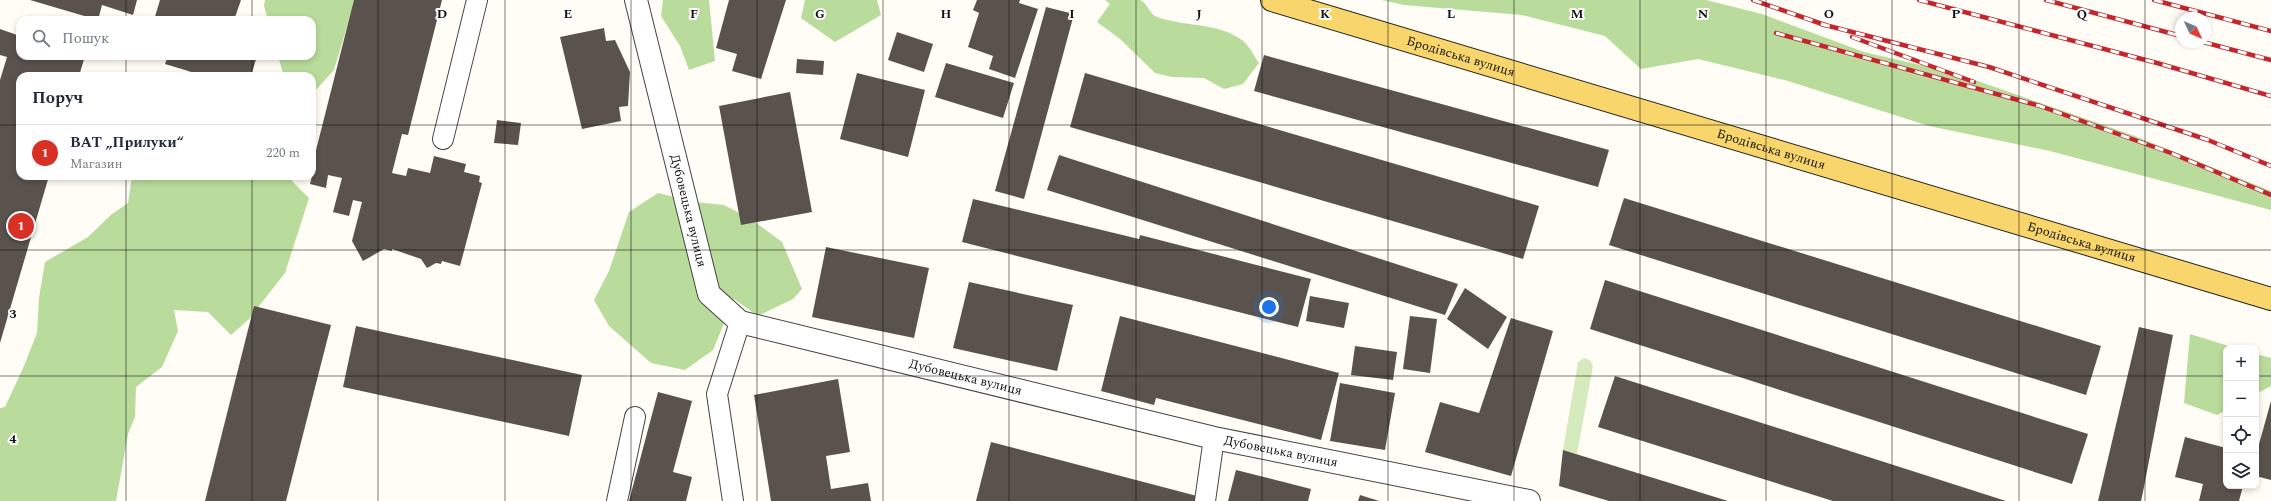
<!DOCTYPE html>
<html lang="uk">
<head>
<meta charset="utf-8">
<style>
	:root { --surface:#fff; --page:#f2f2f3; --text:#1f2937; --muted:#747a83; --line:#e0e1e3; --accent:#d93025 }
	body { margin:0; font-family:Spectral,serif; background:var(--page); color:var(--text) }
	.controls { position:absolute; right:12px; bottom:12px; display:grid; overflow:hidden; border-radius:8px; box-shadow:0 2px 6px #0003 }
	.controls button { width:36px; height:36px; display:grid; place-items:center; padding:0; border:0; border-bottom:1px solid var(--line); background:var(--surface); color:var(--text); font:20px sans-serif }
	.compass { position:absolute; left:2175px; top:12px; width:36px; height:36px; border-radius:50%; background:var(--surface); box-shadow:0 2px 6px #0003; rotate:134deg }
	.you { position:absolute; left:1269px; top:307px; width:14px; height:14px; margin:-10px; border:3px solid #fff; border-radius:50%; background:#1a73e8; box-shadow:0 0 0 6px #1a73e833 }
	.badge { display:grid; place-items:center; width:26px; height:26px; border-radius:50%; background:var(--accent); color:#fff; font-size:13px; font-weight:700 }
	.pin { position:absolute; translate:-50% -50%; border:2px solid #fff; box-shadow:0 1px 4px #0006 }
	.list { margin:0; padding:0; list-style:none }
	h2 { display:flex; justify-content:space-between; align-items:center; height:52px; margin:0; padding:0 16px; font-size:17px }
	h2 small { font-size:13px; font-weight:400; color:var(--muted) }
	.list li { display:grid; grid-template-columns:26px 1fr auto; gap:12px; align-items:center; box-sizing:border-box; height:56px; padding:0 16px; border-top:1px solid var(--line) }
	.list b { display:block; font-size:15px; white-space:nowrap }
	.list p { margin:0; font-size:13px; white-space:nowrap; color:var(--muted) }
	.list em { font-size:13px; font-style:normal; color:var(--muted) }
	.icon { flex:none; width:22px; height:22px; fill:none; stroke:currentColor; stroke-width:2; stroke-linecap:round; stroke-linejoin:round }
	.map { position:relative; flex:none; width:2271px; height:501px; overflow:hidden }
	.search { position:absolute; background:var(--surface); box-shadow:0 2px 6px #0003; left:16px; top:16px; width:300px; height:44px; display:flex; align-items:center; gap:10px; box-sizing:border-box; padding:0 14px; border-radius:12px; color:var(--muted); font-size:15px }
	.panel { position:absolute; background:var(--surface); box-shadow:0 2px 6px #0003; left:16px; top:72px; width:300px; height:108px; border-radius:12px }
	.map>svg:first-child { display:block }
	.green { fill:#d5ebbd }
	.forest { fill:#b9dc9c }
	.building { fill:#5a524d }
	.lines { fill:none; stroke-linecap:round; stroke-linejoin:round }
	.service-casing { stroke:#444; stroke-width:22 }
	.minor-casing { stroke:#444; stroke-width:24 }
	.primary-casing { stroke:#222; stroke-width:24 }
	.service { stroke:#fff; stroke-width:20 }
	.minor { stroke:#fff; stroke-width:22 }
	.primary { stroke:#f9d66b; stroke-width:22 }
	.rail-casing { stroke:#c4262e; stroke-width:4.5 }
	.rail { stroke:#fff; stroke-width:3; stroke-dasharray:9; stroke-linecap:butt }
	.grid { fill:none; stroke:#111; stroke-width:1; stroke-opacity:0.55 }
	.labels { text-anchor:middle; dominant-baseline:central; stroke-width:4; stroke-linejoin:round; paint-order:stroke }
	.street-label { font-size:13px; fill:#111; stroke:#fff }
	.grid-label { font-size:13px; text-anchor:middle; font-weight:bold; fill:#111; stroke:#fff; stroke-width:4; stroke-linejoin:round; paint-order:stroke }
</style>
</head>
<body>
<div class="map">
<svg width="2271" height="501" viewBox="0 0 2271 501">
	<rect width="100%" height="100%" fill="#fffdf5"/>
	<path class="green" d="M 1584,358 L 1590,360 L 1593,366 L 1577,454 L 1563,450 L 1578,362 Z"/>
	<g class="forest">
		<path d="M 265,0 L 355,0 L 334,70 L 314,92 L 312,92 L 312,76 L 284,76 L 278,56 L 312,56 L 312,20 L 268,20 L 264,6 Z"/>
		<path d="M 663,0 L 709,0 L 715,61 L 689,70 L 680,46 L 661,16 Z"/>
		<path d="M 805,0 L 877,0 L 881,15 L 835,42 L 801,18 Z"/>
		<path d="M 1105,0 L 1140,0 C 1148,3 1149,14 1157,17 C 1185,27 1217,22 1242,40 C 1249,45 1254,56 1259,63 L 1243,84 L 1224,89 L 1204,78 L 1172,77 L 1155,73 L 1120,39 L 1097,22 L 1110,4 Z"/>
		<path d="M 1382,0 L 1706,0 L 1762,14 L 1864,52 L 1955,73 L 2135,136 L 2271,191 L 2271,210 L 2050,151 L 1929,126 L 1788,81 L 1698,59 L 1641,69 L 1605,36 L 1522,15 L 1404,5 Z"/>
		<path d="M 206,64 L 240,76 L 178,76 Z"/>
		<path d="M 132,176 L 287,176 L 309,198 L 285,273 L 249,319 L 231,335 L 208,312 L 174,310 L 178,331 L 162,367 L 136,387 L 135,417 L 128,434 L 116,501 L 0,501 L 0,408 L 5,407 L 24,366 L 37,333 L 39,298 L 45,262 L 88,237 L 112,214 L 128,203 Z"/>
		<path d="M 658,193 L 695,202 L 724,205 L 751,219 L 782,242 L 802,289 L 793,299 L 758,316 L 734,299 L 713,350 L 685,370 L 651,363 L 609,326 L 594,300 L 609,271 L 629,212 Z"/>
		<path d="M 2190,334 L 2235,348 L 2226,348 L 2226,410 L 2217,415 L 2184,403 Z"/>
		<path d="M 2256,354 L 2271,358 L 2271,386 L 2256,394 Z"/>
	</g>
	<g class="building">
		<path d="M 30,0 L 137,0 L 133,15 L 102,5 L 98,20 Z"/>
		<path d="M 160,0 L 241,0 L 234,20 L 154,20 Z"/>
		<path d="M 354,0 L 442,0 L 408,135 L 402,134 L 392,173 L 406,176 L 408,168 L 430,173 L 434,156 L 466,164 L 464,172 L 480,176 L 479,182 L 482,183 L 460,266 L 442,261 L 441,264 L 436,263 L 427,268 L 421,259 L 392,249 L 392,251 L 384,249 L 363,261 L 352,241 L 362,202 L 353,200 L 349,216 L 333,212 L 342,178 L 328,175 L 326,188 L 310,184 L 313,172 L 312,166 Z"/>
		<path d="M 729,0 L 786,0 L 761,79 L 732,71 L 737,54 L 716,48 Z"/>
		<path d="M 977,0 L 1020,0 L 1019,3 L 1038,9 L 1015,78 L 989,69 L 993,56 L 968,47 L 979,13 L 973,10 Z"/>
		<path d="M 1046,7 L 1074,14 L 1024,199 L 995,191 Z"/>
		<path d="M 604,28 L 606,41 L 615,40 L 630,72 L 628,106 L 619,107 L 621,121 L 582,129 L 560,37 Z"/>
		<path d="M 0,29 L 20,36 L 20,56 L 85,56 L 79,76 L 20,76 L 20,176 L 49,176 L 0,343 L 0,80 L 7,57 L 0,55 Z"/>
		<path d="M 897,32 L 933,44 L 924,72 L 888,60 Z"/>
		<path d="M 1264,55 L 1609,150 L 1598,187 L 1254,91 Z"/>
		<path d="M 168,56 L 257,56 L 251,76 L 205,76 L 165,64 Z"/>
		<path d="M 797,59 L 824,61 L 823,75 L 796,73 Z"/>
		<path d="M 946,63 L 1014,83 L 1003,118 L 935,97 Z"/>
		<path d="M 857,73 L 925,90 L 908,157 L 840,139 Z"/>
		<path d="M 1085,73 L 1539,206 L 1523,259 L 1070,127 Z"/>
		<path d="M 790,92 L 812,212 L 741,225 L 719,106 Z"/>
		<path d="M 497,120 L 521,123 L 518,145 L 494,143 Z"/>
		<path d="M 1059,155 L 1458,284 L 1445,315 L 1047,190 Z"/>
		<path d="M 1624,198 L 2101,346 L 2086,395 L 1609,245 Z"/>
		<path d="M 973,199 L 1139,239 L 1140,235 L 1311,279 L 1298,327 L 962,242 Z"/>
		<path d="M 826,247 L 929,268 L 914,338 L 812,317 Z"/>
		<path d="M 1605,280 L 2088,434 L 2072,484 L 1590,329 Z"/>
		<path d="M 969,282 L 1073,305 L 1057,371 L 953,348 Z"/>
		<path d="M 1465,288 L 1507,317 L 1488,349 L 1447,319 Z"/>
		<path d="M 1310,296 L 1349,303 L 1344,328 L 1306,321 Z"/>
		<path d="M 254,306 L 331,325 L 286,501 L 205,501 Z"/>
		<path d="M 1120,316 L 1339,373 L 1321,440 L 1156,398 L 1154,405 L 1101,391 Z"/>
		<path d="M 1410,316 L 1437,319 L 1430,373 L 1403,369 Z"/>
		<path d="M 1511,318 L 1553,331 L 1511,476 L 1425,452 L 1440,402 L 1479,413 Z"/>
		<path d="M 356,326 L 582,375 L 569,436 L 343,387 Z"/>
		<path d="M 2139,327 L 2173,335 L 2144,487 L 2141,501 L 2098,501 Z"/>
		<path d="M 1355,346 L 1397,352 L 1393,380 L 1351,375 Z"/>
		<path d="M 1615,376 L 2006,501 L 1833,501 L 1598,427 Z"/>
		<path d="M 838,379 L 850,452 L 826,456 L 831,489 L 868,483 L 871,501 L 771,501 L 754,395 Z"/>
		<path d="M 1340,383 L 1395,393 L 1385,450 L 1330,441 Z"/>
		<path d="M 658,392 L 692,401 L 673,472 L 692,477 L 686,501 L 629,501 Z"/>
		<path d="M 2271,401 L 2271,480 L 2256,476 L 2256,455 Z"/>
		<path d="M 2185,437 L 2226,448 L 2226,486 L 2243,486 L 2239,501 L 2199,501 L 2203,484 L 2175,477 Z"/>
		<path d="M 991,442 L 1197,496 L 1196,501 L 976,501 Z"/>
		<path d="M 1563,450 L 1728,501 L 1609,501 L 1559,486 Z"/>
		<path d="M 1236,470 L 1311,489 L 1308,501 L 1228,501 Z"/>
		<path d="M 1360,495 L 1379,501 L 1358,501 Z"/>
	</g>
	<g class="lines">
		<defs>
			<g id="service">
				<path d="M 443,139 L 477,0"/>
				<path d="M 617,501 L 635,417"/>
				<path d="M 733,501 L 717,394 L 740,322"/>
				<path d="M 1205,501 L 1214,438"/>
			</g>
			<g id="minor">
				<path id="s1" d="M 636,0 L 709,294 L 740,322 L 1214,438 L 1529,501"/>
			</g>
			<g id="primary">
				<path id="s2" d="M 1272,0 L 2271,299"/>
			</g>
		</defs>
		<use href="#service" class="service-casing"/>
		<use href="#minor" class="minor-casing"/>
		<use href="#primary" class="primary-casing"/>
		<use href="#service" class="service"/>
		<use href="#minor" class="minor"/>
		<use href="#primary" class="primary"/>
		<defs>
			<g id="rail">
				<path d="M 1753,0 L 1825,25"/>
				<path d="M 1919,0 L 2157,63 L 2271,96"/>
				<path d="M 2046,0 L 2181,36"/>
				<path d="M 2154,0 L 2271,31"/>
				<path d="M 1821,24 L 1989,67 L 2208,140 L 2271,166"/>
				<path d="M 1776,33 L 2040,106 L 2171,153 L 2271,195"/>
				<path d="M 1852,37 L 1974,82"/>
				<path d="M 2203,42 L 2271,60"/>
			</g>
		</defs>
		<use href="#rail" class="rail-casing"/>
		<use href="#rail" class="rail"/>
	</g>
	<path class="grid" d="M 126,0 L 126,20M 252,0 L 252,20M 378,0 L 378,501M 505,0 L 505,501M 631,0 L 631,501M 757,0 L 757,501M 883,0 L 883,501M 1009,0 L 1009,501M 1136,0 L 1136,501M 1262,0 L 1262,501M 1388,0 L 1388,501M 1514,0 L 1514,501M 1640,0 L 1640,501M 1766,0 L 1766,501M 1892,0 L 1892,501M 2019,0 L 2019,501M 2145,0 L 2145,501M 126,56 L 126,76M 252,56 L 252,76M 0,125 L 20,125M 312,125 L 2271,125M 126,176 L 126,501M 252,176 L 252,501M 0,250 L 2271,250M 0,376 L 2226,376M 2256,376 L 2271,376"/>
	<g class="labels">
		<g class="street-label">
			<text stroke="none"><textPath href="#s2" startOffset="197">Бродівська вулиця</textPath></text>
			<text stroke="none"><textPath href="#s2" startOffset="521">Бродівська вулиця</textPath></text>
			<text stroke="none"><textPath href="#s1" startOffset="217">Дубовецька вулиця</textPath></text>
			<text stroke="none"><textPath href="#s2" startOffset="845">Бродівська вулиця</textPath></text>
			<text stroke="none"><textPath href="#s1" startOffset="577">Дубовецька вулиця</textPath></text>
			<text stroke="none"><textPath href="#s1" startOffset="901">Дубовецька вулиця</textPath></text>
		</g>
	</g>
	<g class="grid-label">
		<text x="442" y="18">D</text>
		<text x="568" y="18">E</text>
		<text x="694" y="18">F</text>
		<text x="820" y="18">G</text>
		<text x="946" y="18">H</text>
		<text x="1072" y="18">I</text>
		<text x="1199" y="18">J</text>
		<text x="1325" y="18">K</text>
		<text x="1451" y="18">L</text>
		<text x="1577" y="18">M</text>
		<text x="1703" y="18">N</text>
		<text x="1829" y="18">O</text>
		<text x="1956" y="18">P</text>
		<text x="2082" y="18">Q</text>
		<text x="13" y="318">3</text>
		<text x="13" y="443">4</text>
	</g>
</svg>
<div class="controls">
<button>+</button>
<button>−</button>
<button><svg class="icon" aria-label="locate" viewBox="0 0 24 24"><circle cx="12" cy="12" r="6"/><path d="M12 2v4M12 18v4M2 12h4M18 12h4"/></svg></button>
<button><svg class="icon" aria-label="layers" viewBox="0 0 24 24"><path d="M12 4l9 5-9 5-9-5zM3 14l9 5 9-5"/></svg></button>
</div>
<svg class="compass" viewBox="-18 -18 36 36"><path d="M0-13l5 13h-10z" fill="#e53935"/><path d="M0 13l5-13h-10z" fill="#747a83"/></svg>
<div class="you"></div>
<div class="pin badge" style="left:21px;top:226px">1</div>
<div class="search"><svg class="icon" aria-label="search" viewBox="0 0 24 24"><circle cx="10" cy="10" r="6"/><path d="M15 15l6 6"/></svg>Пошук</div>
<section class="panel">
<h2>Поруч<small></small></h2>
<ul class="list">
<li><span class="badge">1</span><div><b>ВАТ „Прилуки“</b><p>Магазин</p></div><em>220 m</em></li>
</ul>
</section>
</div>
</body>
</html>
